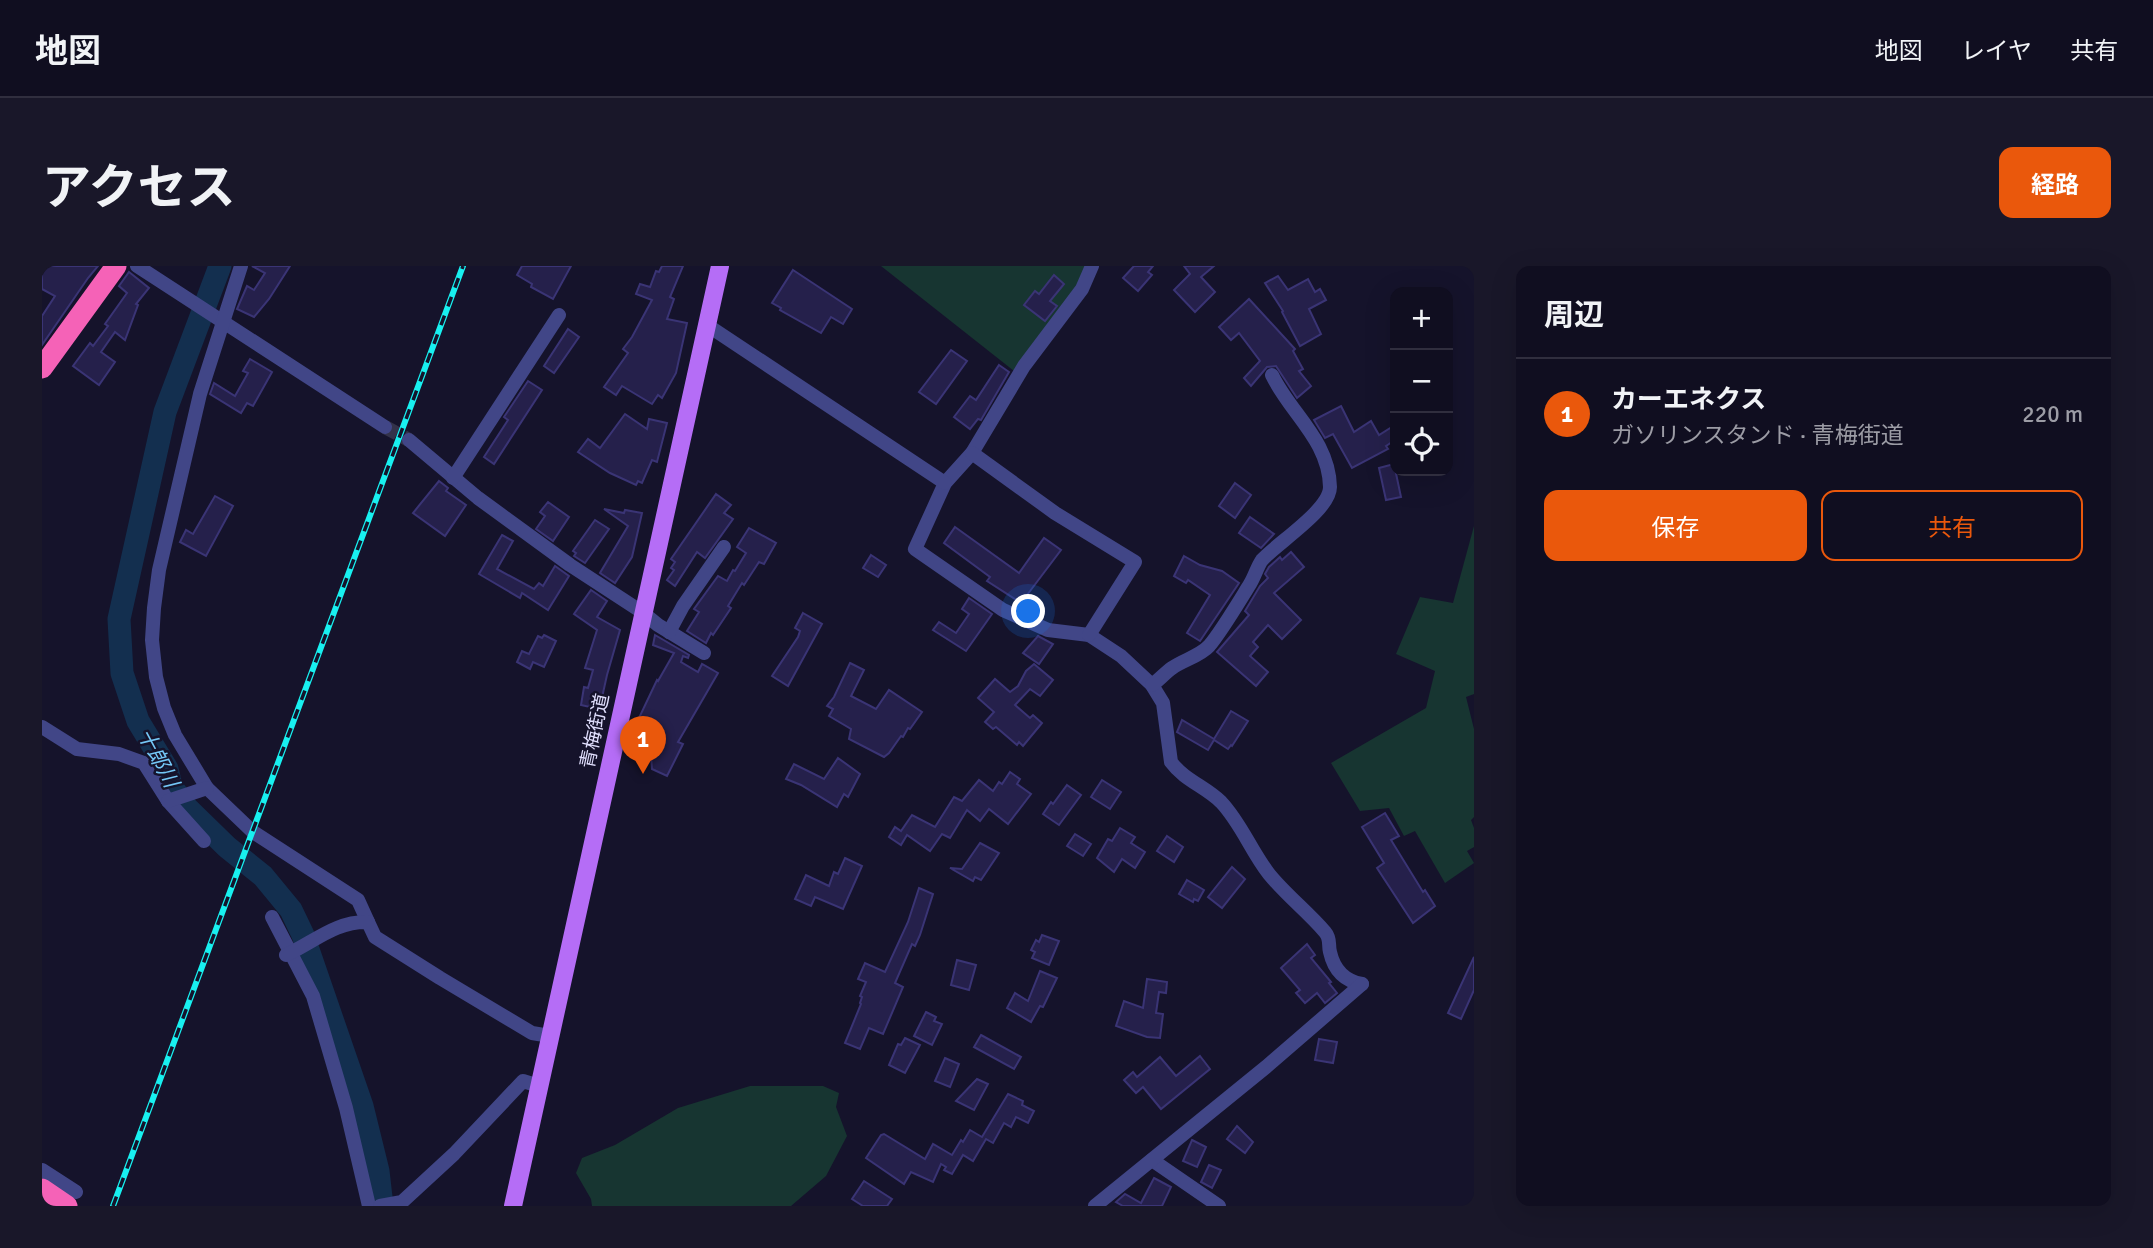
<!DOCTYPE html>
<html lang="ja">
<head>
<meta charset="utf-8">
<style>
	:root { --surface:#100e20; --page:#191729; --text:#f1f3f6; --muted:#9c9ca5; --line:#302e3e; --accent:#ea580c }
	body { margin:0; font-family:Signika,"Noto Sans JP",sans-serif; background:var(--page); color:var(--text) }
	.controls { position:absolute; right:21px; top:21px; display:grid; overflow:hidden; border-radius:14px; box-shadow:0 7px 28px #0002 }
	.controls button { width:63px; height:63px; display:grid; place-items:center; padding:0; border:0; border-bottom:2px solid var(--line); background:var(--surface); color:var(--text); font:35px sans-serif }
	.you { position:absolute; left:987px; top:346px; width:24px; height:24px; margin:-18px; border:5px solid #fff; border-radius:50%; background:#1a73e8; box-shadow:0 0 0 10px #1a73e833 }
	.badge { display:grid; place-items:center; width:46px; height:46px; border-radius:50%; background:var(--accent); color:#fff; font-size:23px; font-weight:700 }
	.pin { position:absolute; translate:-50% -58px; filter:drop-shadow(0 2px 4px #0008) }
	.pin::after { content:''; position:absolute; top:37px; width:24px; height:21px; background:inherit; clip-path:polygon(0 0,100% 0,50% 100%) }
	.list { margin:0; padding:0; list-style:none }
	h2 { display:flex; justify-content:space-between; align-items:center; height:91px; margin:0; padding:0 28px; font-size:30px }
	h2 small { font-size:23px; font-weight:400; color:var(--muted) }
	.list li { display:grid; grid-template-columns:46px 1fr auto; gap:21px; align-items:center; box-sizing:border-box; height:112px; padding:0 28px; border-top:2px solid var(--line) }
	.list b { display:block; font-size:26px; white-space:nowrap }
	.list p { margin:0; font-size:23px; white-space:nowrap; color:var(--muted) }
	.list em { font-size:23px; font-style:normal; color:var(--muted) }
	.actions { display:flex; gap:14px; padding:21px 28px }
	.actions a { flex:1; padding:16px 0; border:2px solid var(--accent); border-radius:14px; text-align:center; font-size:24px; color:var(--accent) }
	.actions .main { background:var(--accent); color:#fff }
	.icon { flex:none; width:38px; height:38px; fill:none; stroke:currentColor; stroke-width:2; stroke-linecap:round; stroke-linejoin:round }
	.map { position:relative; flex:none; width:1432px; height:940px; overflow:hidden; border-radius:14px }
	header { display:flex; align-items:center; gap:42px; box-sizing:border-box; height:98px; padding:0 35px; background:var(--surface); border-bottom:2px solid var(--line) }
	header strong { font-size:33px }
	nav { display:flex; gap:38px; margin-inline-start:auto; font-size:24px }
	.intro { display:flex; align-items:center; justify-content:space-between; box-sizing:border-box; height:168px; padding:0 42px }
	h1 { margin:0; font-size:49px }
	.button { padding:18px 32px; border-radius:14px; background:var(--accent); color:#fff; font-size:24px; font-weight:700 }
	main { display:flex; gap:42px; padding:0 42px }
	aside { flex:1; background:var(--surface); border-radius:14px; box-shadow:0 7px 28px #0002 }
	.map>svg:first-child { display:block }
	.green { fill:#173531 }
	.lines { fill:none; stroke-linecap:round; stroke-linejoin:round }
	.river { stroke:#132f4f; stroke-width:23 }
	.building { fill:#25204b; stroke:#3a3475; stroke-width:2 }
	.minor-tunnel { stroke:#33324a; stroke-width:14; stroke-dasharray:14 7; stroke-linecap:butt }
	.minor { stroke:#414687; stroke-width:14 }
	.major { stroke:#b56df6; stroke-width:18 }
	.highway { stroke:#f562b7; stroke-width:21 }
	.rail-casing { stroke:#18f0f0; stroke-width:6 }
	.rail { stroke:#15132b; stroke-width:3.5; stroke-dasharray:10; stroke-linecap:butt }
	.highway-bridge { stroke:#f562b7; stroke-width:21 }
	.labels { text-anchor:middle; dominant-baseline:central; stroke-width:5; stroke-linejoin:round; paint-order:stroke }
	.street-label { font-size:19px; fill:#e0dffd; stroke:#15132b }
	.water-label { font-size:21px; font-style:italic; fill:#74c7f6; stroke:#15132b }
</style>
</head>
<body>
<header>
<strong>地図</strong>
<nav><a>地図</a><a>レイヤ</a><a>共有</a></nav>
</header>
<div class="intro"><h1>アクセス</h1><a class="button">経路</a></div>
<main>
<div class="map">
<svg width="1432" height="940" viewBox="0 0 1432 940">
	<rect width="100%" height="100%" fill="#15132b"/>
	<g class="green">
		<path d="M 839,0 L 1044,0 L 1035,20 L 972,105 Z"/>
		<path d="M 1432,260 L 1432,428 L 1424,431 L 1432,463 L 1432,551 L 1429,554 L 1432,562 L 1432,581 L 1425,585 L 1432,597 L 1403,617 L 1373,565 L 1362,570 L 1347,542 L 1318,545 L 1289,497 L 1384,442 L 1393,405 L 1354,388 L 1378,331 L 1411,337 Z"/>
		<path d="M 708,820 L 781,820 L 797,827 L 794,841 L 805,870 L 784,910 L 749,940 L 550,940 L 549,933 L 534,907 L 540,892 L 573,879 L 636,842 Z"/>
	</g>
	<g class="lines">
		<path class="river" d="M 178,0 L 123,146 L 77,353 L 80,407 L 96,455 L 125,503 L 129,520 L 145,542 L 185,581 L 221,610 L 249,644 L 261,669 L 320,840 L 336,905 L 340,940"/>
	</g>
	<g class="building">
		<path d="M 4,0 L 56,0 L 46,12 L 0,79 L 0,50 L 13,30 L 0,23 L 0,6 Z"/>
		<path d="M 210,0 L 248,0 L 227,33 L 212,51 L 195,43 L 205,20 L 212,24 L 223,7 Z"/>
		<path d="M 480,0 L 529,0 L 511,33 L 489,21 L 490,18 L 475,9 Z"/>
		<path d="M 620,0 L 641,0 L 628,31 L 632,33 L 625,53 L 645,57 L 634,107 L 620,132 L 616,129 L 610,138 L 580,120 L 574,129 L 562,121 L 586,87 L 581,83 L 590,71 L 610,34 L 594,28 L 598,18 L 608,21 L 614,5 L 617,6 Z"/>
		<path d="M 1092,0 L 1111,0 L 1106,6 L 1110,9 L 1096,25 L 1081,12 Z"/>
		<path d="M 1142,0 L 1172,0 L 1159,11 L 1173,26 L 1153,46 L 1132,24 L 1148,8 Z"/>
		<path d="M 751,4 L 810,43 L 801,58 L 789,51 L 779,67 L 738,44 L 739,42 L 730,37 Z"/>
		<path d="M 87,6 L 107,22 L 94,38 L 96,39 L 83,74 L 73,66 L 59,86 L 73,96 L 57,119 L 31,100 L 48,77 L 51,80 L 66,60 L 63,58 L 85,27 L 77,20 Z"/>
		<path d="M 1012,9 L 1022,18 L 1008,35 L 1015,40 L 1003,55 L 982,39 L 993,25 L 997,28 Z"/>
		<path d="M 1236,10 L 1246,24 L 1266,13 L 1273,26 L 1278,23 L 1284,34 L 1267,43 L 1279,68 L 1258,80 L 1240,46 L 1241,45 L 1223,17 Z"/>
		<path d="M 1207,33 L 1253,83 L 1251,85 L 1261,103 L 1257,105 L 1269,120 L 1255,132 L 1234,100 L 1225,101 L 1209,120 L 1202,112 L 1218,95 L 1197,67 L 1189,74 L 1177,61 Z"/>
		<path d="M 526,63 L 537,71 L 512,107 L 502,100 Z"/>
		<path d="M 909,84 L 925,95 L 894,138 L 877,126 Z"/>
		<path d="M 208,93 L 230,106 L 211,140 L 205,137 L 199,147 L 168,128 L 172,117 L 193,130 L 206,107 L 201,105 Z"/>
		<path d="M 957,99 L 967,106 L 939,154 L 936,153 L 928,163 L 912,151 L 928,130 L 934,134 Z"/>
		<path d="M 486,115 L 500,124 L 452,198 L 442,191 L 466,154 L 462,151 Z"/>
		<path d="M 1299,140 L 1312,166 L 1329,155 L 1337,169 L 1353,159 L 1353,174 L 1344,180 L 1346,183 L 1310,202 L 1291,168 L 1283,172 L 1272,154 Z"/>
		<path d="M 583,148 L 605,163 L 607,153 L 625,157 L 615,196 L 610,194 L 600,217 L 596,215 L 594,219 L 568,207 L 536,186 L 546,173 L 558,182 Z"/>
		<path d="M 1352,198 L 1359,231 L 1344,234 L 1337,202 Z"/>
		<path d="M 397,215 L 406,222 L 404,225 L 424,239 L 403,270 L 371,247 Z"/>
		<path d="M 1193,217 L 1209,229 L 1193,252 L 1177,240 Z"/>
		<path d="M 674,228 L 689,239 L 682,247 L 691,253 L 663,292 L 655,286 L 633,320 L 625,314 L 632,304 L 629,302 L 633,296 L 629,293 Z"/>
		<path d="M 173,230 L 191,240 L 164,290 L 138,276 L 144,264 L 151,268 Z"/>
		<path d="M 506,236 L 527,251 L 511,275 L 494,263 L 503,250 L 498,246 Z"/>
		<path d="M 562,243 L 582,247 L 583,244 L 600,247 L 590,291 L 573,317 L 558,307 L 586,260 Z"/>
		<path d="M 1208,251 L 1232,268 L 1219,282 L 1197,267 Z"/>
		<path d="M 553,254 L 567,263 L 543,297 L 532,290 L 534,287 L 531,285 Z"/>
		<path d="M 913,261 L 977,307 L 1002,272 L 1019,284 L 979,337 L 945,315 L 948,311 L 902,277 Z"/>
		<path d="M 707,262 L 734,277 L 722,298 L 717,296 L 702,319 L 700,317 L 686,340 L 689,342 L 671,369 L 669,367 L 664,377 L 645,365 L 657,346 L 652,343 L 676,310 L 685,315 L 691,304 L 693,305 L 704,287 L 695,281 Z"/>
		<path d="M 460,269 L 471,275 L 455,303 L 492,323 L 497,317 L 501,320 L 513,300 L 527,310 L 506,344 L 480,327 L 478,332 L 437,308 Z"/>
		<path d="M 1249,286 L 1262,301 L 1232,327 L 1259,354 L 1240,373 L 1226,359 L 1211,376 L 1216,381 L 1208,390 L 1226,406 L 1214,420 L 1175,386 L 1207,349 L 1203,345 L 1218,320 L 1226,312 L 1223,308 L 1227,301 L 1238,291 L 1240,294 Z"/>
		<path d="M 829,289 L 844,299 L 836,311 L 821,302 Z"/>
		<path d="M 1142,290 L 1158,299 L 1180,305 L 1197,317 L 1158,375 L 1145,367 L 1168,329 L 1146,314 L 1144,317 L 1132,310 Z"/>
		<path d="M 549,324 L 565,335 L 555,351 L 578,364 L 565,409 L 559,436 L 563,437 L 559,455 L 546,452 L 548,441 L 539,439 L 542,421 L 546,422 L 551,404 L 543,402 L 555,364 L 532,348 Z"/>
		<path d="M 927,332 L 950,348 L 924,385 L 891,364 L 897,356 L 914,367 L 927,348 L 920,343 Z"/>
		<path d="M 761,347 L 780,358 L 746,420 L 730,410 L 756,371 L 758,365 L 753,362 Z"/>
		<path d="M 502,369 L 514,375 L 502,401 L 491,396 L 488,403 L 475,396 L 480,385 L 487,388 L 496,370 L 500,372 Z"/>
		<path d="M 613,369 L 647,389 L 646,392 L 641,390 L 639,396 L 656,406 L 660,398 L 676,407 L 636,476 L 641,478 L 625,510 L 610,503 L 609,489 L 590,476 L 602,457 L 596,454 L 615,414 L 616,415 L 632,387 L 611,379 Z"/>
		<path d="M 996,370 L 1011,378 L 997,398 L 981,387 Z"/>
		<path d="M 808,397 L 822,404 L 809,430 L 834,443 L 847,424 L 880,446 L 868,463 L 866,462 L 861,471 L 859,470 L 847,487 L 842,491 L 807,473 L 809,463 L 787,450 L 791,443 L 785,440 L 792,431 Z"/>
		<path d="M 992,398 L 1011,414 L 998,430 L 988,423 L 973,439 L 988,452 L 991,449 L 1000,457 L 981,480 L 977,476 L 975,479 L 954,461 L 951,463 L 943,456 L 952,446 L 936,432 L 953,413 L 968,426 L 976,420 L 984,405 Z"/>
		<path d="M 1189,445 L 1206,455 L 1190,480 L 1189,479 L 1186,483 L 1172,474 L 1166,484 L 1135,466 L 1140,454 L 1172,473 Z"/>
		<path d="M 796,492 L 818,508 L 806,531 L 802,528 L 795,541 L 759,519 L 744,513 L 752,498 L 782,513 Z"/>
		<path d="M 968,506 L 978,513 L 975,518 L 989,528 L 966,558 L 947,543 L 938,555 L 925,544 L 908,572 L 900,568 L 888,585 L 865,569 L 859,579 L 847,571 L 853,561 L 859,565 L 870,549 L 893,561 L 912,531 L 920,535 L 937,514 L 951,525 L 957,516 L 960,518 Z"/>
		<path d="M 1060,514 L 1079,526 L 1068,543 L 1049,531 Z"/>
		<path d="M 1025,519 L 1039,529 L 1017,559 L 1001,548 L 1009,536 L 1011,538 Z"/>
		<path d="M 1343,547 L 1357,570 L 1349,574 L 1381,626 L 1383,624 L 1393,640 L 1371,657 L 1335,602 L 1342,597 L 1320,561 Z"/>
		<path d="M 1078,562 L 1093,571 L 1089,577 L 1103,586 L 1093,602 L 1080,593 L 1072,606 L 1055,592 L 1066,573 L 1070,575 Z"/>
		<path d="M 1033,568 L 1049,578 L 1041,590 L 1025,580 Z"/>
		<path d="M 1125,570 L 1141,581 L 1132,596 L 1115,585 Z"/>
		<path d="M 938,577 L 957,587 L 939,614 L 933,611 L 931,615 L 908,602 L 920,603 Z"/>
		<path d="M 803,592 L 820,600 L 801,643 L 773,631 L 769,640 L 753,633 L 764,609 L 787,620 L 792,606 L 796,608 Z"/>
		<path d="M 1190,601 L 1203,613 L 1180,642 L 1166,631 Z"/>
		<path d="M 1145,614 L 1162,624 L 1156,635 L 1152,633 L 1151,636 L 1137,628 Z"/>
		<path d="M 877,622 L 891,628 L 878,669 L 873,680 L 870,678 L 853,717 L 861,721 L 841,768 L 827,762 L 818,783 L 803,777 L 819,738 L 818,737 L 820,731 L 818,730 L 824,716 L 816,713 L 823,697 L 843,706 L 866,656 Z"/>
		<path d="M 1000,669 L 1017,675 L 1007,699 L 990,692 L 993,686 L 989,684 L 994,674 L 997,676 Z"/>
		<path d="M 1265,678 L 1273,689 L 1269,692 L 1289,716 L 1287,717 L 1295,727 L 1283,737 L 1275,727 L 1263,737 L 1254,727 L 1258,724 L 1239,702 Z"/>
		<path d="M 1432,691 L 1432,724 L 1419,753 L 1406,747 Z"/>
		<path d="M 915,694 L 934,699 L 927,724 L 909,719 Z"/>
		<path d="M 998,705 L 1015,712 L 1001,741 L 998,740 L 989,756 L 965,742 L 973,727 L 986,735 Z"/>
		<path d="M 1105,713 L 1125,716 L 1124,727 L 1117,726 L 1114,747 L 1121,748 L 1118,772 L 1105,771 L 1074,760 L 1082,735 L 1101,742 Z"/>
		<path d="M 884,746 L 894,751 L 892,755 L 900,758 L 890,779 L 872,770 Z"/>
		<path d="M 939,769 L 979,791 L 972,803 L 932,781 Z"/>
		<path d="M 863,772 L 878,779 L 863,807 L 847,799 L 856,778 L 859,779 Z"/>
		<path d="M 1277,773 L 1295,776 L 1291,797 L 1273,794 Z"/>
		<path d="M 1158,790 L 1168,803 L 1119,843 L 1101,821 L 1094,827 L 1082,814 L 1091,806 L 1095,811 L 1118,791 L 1134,810 Z"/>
		<path d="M 903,792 L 917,798 L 908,821 L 893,815 Z"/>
		<path d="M 935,813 L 946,818 L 932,844 L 914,835 Z"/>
		<path d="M 966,828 L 981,835 L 980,839 L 992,845 L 986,857 L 974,851 L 969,861 L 962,857 L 951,877 L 944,873 L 931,895 L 921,889 L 910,908 L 902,904 L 904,901 L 899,898 L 891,916 L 869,906 L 862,918 L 824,892 L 839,869 L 842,868 L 883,893 L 891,878 L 910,889 L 919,874 L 921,876 L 928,864 L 940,871 Z"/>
		<path d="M 1195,860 L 1211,876 L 1203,887 L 1185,873 Z"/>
		<path d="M 1150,874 L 1164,881 L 1155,901 L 1141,895 Z"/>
		<path d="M 1167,899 L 1179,904 L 1170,922 L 1159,916 Z"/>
		<path d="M 1112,912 L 1129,921 L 1120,940 L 1081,940 L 1074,936 L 1083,928 L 1099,937 Z"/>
		<path d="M 822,915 L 850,933 L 845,940 L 821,940 L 810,933 Z"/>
	</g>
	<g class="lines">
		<path class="minor-tunnel" d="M 343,161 L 367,174"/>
		<g class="minor">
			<path d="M 95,0 L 343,161"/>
			<path d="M 199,0 L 158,128 L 117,304 L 112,342 L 110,374 L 114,411 L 122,442 L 133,469 L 165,522 L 211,566 L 316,634 L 326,656"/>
			<path d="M 1050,0 L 1040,23 L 982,100 L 930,187 L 903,217 L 873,283 L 961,344 L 1006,364 L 1047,369 L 1079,390 L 1110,419 L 1121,437 L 1129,496 C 1142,514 1164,521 1179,536 C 1199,557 1209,585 1227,608 C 1244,629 1266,646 1283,666 C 1289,673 1286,678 1288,686 C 1292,704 1303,715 1320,718"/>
			<path d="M 665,59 L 903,217"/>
			<path d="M 367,174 L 436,232 L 528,299 L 600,346 L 616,359 L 662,387"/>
			<path d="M 930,187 L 1013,247 L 1093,296 L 1047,369"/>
			<path d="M 411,212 L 517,49"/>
			<path d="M 627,366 L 641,340 L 682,281"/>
			<path d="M 1110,419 C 1117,414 1123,407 1130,402 C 1141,394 1158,390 1167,380 C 1179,366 1198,334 1208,318 C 1213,310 1215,301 1220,294 C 1235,277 1288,244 1288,221 C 1287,174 1248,147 1230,109"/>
			<path d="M 0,461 L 35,483 L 77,488 L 102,497 L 126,535 L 162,575"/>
			<path d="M 126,535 L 165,522"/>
			<path d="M 230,651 L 271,730 L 304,842 L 327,940"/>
			<path d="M 244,689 C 272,676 294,655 326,656 L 333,671 L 398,712 L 490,767 L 508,770"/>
			<path d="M 1110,894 L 1177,940"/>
			<path d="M 0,904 L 34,926"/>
			<path d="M 338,940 L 360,936 L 412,888 L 481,815 L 497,820"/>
			<path d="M 1053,940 L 1224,801 L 1320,718"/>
		</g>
		<path class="major" d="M 471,940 L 678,0"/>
		<path class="highway" d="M 0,102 L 74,0"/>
		<defs>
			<path id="rail" d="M 71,940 L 421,0"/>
		</defs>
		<use href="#rail" class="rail-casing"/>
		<use href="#rail" class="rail"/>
		<path class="highway-bridge" d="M 0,923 L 25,940"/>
	</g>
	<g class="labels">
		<g class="street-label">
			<text transform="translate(553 465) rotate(-78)">青梅街道</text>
		</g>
		<g class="water-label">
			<text transform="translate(116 492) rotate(62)">十郎川</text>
		</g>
	</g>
</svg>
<div class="controls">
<button>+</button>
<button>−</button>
<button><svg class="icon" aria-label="locate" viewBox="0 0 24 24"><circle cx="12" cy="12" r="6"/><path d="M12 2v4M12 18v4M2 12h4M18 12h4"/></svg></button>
</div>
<div class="you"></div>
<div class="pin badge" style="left:601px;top:508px">1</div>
</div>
<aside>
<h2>周辺<small></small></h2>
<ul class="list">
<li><span class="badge">1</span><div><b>カーエネクス</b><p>ガソリンスタンド · 青梅街道</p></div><em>220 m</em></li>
</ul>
<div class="actions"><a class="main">保存</a><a>共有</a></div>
</aside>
</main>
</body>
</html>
